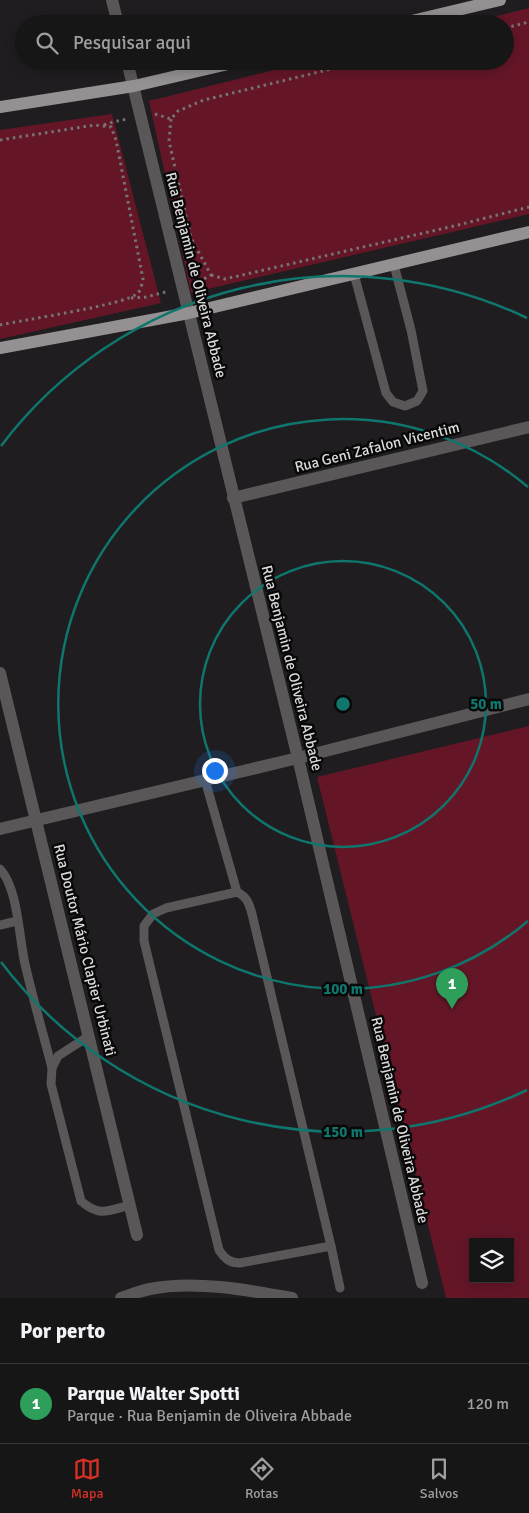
<!DOCTYPE html>
<html lang="pt">
<head>
<meta charset="utf-8">
<style>
	:root { --surface:#171617; --page:#242324; --text:#f1f3f6; --muted:#9e9fa1; --line:#363536; --accent:#d93025 }
	body { margin:0; font-family:Signika,sans-serif; background:var(--page); color:var(--text) }
	.controls { position:absolute; right:15px; bottom:15px; display:grid; overflow:hidden; border-radius:0px; box-shadow:0 2px 12px #0003 }
	.controls button { width:45px; height:45px; display:grid; place-items:center; padding:0; border:0; border-bottom:1px solid var(--line); background:var(--surface); color:var(--text); font:25px sans-serif }
	.you { position:absolute; left:214px; top:770px; width:18px; height:18px; margin:-12px; border:4px solid #fff; border-radius:50%; background:#1a73e8; box-shadow:0 0 0 8px #1a73e833 }
	.badge { display:grid; place-items:center; width:32px; height:32px; border-radius:50%; background:var(--accent); color:#fff; font-size:16px; font-weight:700 }
	.pin { position:absolute; translate:-50% -41px; filter:drop-shadow(0 1px 2px #0008) }
	.pin::after { content:''; position:absolute; top:26px; width:18px; height:15px; background:inherit; clip-path:polygon(0 0,100% 0,50% 100%) }
	.list { margin:0; padding:0; list-style:none }
	h2 { display:flex; justify-content:space-between; align-items:center; height:65px; margin:0; padding:0 20px; font-size:21px }
	h2 small { font-size:16px; font-weight:400; color:var(--muted) }
	.list li { display:grid; grid-template-columns:32px 1fr auto; gap:15px; align-items:center; box-sizing:border-box; height:80px; padding:0 20px; border-top:1px solid var(--line) }
	.list b { display:block; font-size:19px; white-space:nowrap }
	.list p { margin:0; font-size:16px; white-space:nowrap; color:var(--muted) }
	.list em { font-size:16px; font-style:normal; color:var(--muted) }
	.icon { flex:none; width:28px; height:28px; fill:none; stroke:currentColor; stroke-width:2; stroke-linecap:round; stroke-linejoin:round }
	.map { position:relative; flex:none; width:529px; height:1298px; overflow:hidden }
	.search { position:absolute; background:var(--surface); box-shadow:0 2px 12px #0003; left:15px; right:15px; top:15px; height:55px; display:flex; align-items:center; gap:12px; box-sizing:border-box; padding:0 18px; border-radius:28px; color:var(--muted); font-size:19px }
	.sheet { height:145px; background:var(--surface) }
	nav { display:flex; justify-content:space-around; align-items:center; box-sizing:border-box; height:70px; border-top:1px solid var(--line); background:var(--surface); font-size:14px; color:var(--muted) }
	nav a { display:grid; justify-items:center; gap:2px }
	nav .on { color:var(--accent) }
	.map>svg:first-child { display:block }
	.green { fill:#641627; fill-rule:evenodd }
	.lines { fill:none; stroke-linecap:round; stroke-linejoin:round }
	.path { stroke:#757475; stroke-width:3; stroke-dasharray:2.5 4; stroke-linecap:butt }
	.lane { stroke:#595758; stroke-width:9 }
	.street { stroke:#595758; stroke-width:12 }
	.primary { stroke:#959193; stroke-width:12 }
	.ring { fill:none; stroke:#0f766e; stroke-width:2.5 }
	.labels { text-anchor:middle; dominant-baseline:central; stroke-width:5; stroke-linejoin:round; paint-order:stroke }
	.street-label { font-size:15px; fill:#dbdadb; stroke:#090809 }
	.centre { fill:#0f766e; stroke:#090809; stroke-width:2.5 }
	.ring-label { font-size:15px; text-anchor:middle; font-weight:bold; fill:#0f766e; stroke:#090809; stroke-width:5; stroke-linejoin:round; paint-order:stroke }
</style>
</head>
<body>
<div class="map">
<svg width="529" height="1298" viewBox="0 0 529 1298">
	<rect width="100%" height="100%" fill="#1f1d1f"/>
	<g class="green">
		<path d="M 529,8 L 529,214 L 191,293 L 149,101 L 311,61 L 505,61 L 505,24 L 465,24 Z"/>
		<path d="M 112,114 L 161,303 L 0,339 L 0,130 Z"/>
		<path d="M 529,726 L 529,1298 L 446,1298 L 317,777 ZM 473,1242 L 510,1242 L 510,1279 L 473,1279 Z"/>
	</g>
	<g class="lines">
		<g class="path">
			<path d="M 505,28 L 529,22"/>
			<path d="M 155,114 L 171,119 L 178,111 L 204,100 L 364,61"/>
			<path d="M 171,119 L 169,141 L 191,238 L 211,275 L 197,283"/>
			<path d="M 104,125 L 113,122 L 127,119"/>
			<path d="M 0,140 L 95,125 L 111,127 L 116,140 L 143,279 C 142,283 141,290 138,293 C 126,305 22,320 0,325"/>
			<path d="M 211,275 L 225,279 L 454,226 L 529,207"/>
			<path d="M 131,298 L 146,297 L 169,291"/>
		</g>
		<g class="lane">
			<path d="M 354,274 L 386,393 L 393,402 L 405,406 L 417,401 L 423,391 L 411,330 L 394,265"/>
			<path d="M 205,780 L 237,892 L 166,908 L 153,914 L 144,926 L 144,941 L 219,1250 C 225,1259 230,1263 240,1263 L 331,1246 L 252,914 C 249,903 247,897 237,892"/>
			<path d="M 0,869 C 18,888 19,938 25,964 C 33,999 43,1033 52,1068"/>
			<path d="M 0,925 L 17,921"/>
			<path d="M 89,1036 L 58,1056 L 52,1068 L 51,1084 L 81,1201 C 99,1217 108,1211 130,1205"/>
			<path d="M 331,1246 L 340,1288"/>
		</g>
		<g class="street">
			<path d="M 112,0 L 118,24"/>
			<path d="M 127,61 L 298,758 L 422,1283"/>
			<path d="M 233,498 L 529,427"/>
			<path d="M 0,673 L 137,1235"/>
			<path d="M 0,829 L 298,758 L 529,699"/>
			<path d="M 121,1298 C 130,1295 140,1291 150,1289 C 194,1280 248,1290 292,1298"/>
		</g>
		<g class="primary">
			<path d="M 399,24 L 500,0"/>
			<path d="M 0,107 L 134,86 L 241,61"/>
			<path d="M 0,348 L 189,313 L 529,232"/>
		</g>
	</g>
	<g class="ring">
		<circle cx="343" cy="704" r="143"/>
		<path d="M528 921A285 285 0 1 1 528 487"/>
		<path d="M527 1090A428 428 0 0 1 1 962M1 446A428 428 0 0 1 527 318"/>
	</g>
	<g class="labels">
		<g class="street-label">
			<text transform="translate(196 275) rotate(76)">Rua Benjamin de Oliveira Abbade</text>
			<text transform="translate(377 447) rotate(-14)">Rua Geni Zafalon Vicentim</text>
			<text transform="translate(292 668) rotate(76)">Rua Benjamin de Oliveira Abbade</text>
			<text transform="translate(85 950) rotate(76)">Rua Doutor Mário Clapier Urbinati</text>
			<text transform="translate(400 1120) rotate(77)">Rua Benjamin de Oliveira Abbade</text>
		</g>
	</g>
	<circle cx="343" cy="704" r="8" class="centre"/>
	<g class="ring-label">
		<text x="486" y="709">50 m</text>
		<text x="343" y="994">100 m</text>
		<text x="343" y="1137">150 m</text>
	</g>
</svg>
<div class="controls">
<button><svg class="icon" aria-label="layers" viewBox="0 0 24 24"><path d="M12 4l9 5-9 5-9-5zM3 14l9 5 9-5"/></svg></button>
</div>
<div class="you"></div>
<div class="pin badge" style="left:452px;top:1009px;background:#2e9e5b">1</div>
<div class="search"><svg class="icon" aria-label="search" viewBox="0 0 24 24"><circle cx="10" cy="10" r="6"/><path d="M15 15l6 6"/></svg>Pesquisar aqui</div>
</div>
<section class="sheet">
<h2>Por perto<small></small></h2>
<ul class="list">
<li><span class="badge" style="background:#2e9e5b">1</span><div><b>Parque Walter Spotti</b><p>Parque · Rua Benjamin de Oliveira Abbade</p></div><em>120 m</em></li>
</ul>
</section>
<nav>
<a class="on"><svg class="icon" aria-label="map" viewBox="0 0 24 24"><path d="M3 6l6-2 6 2 6-2v14l-6 2-6-2-6 2zM9 4v14M15 6v14"/></svg>Mapa</a>
<a><svg class="icon" aria-label="directions" viewBox="0 0 24 24"><path d="M12 3l9 9-9 9-9-9zM9 14v-3h6M13 9l2 2-2 2"/></svg>Rotas</a>
<a><svg class="icon" aria-label="saved" viewBox="0 0 24 24"><path d="M7 4h10v16l-5-4-5 4z"/></svg>Salvos</a>
</nav>
</body>
</html>
